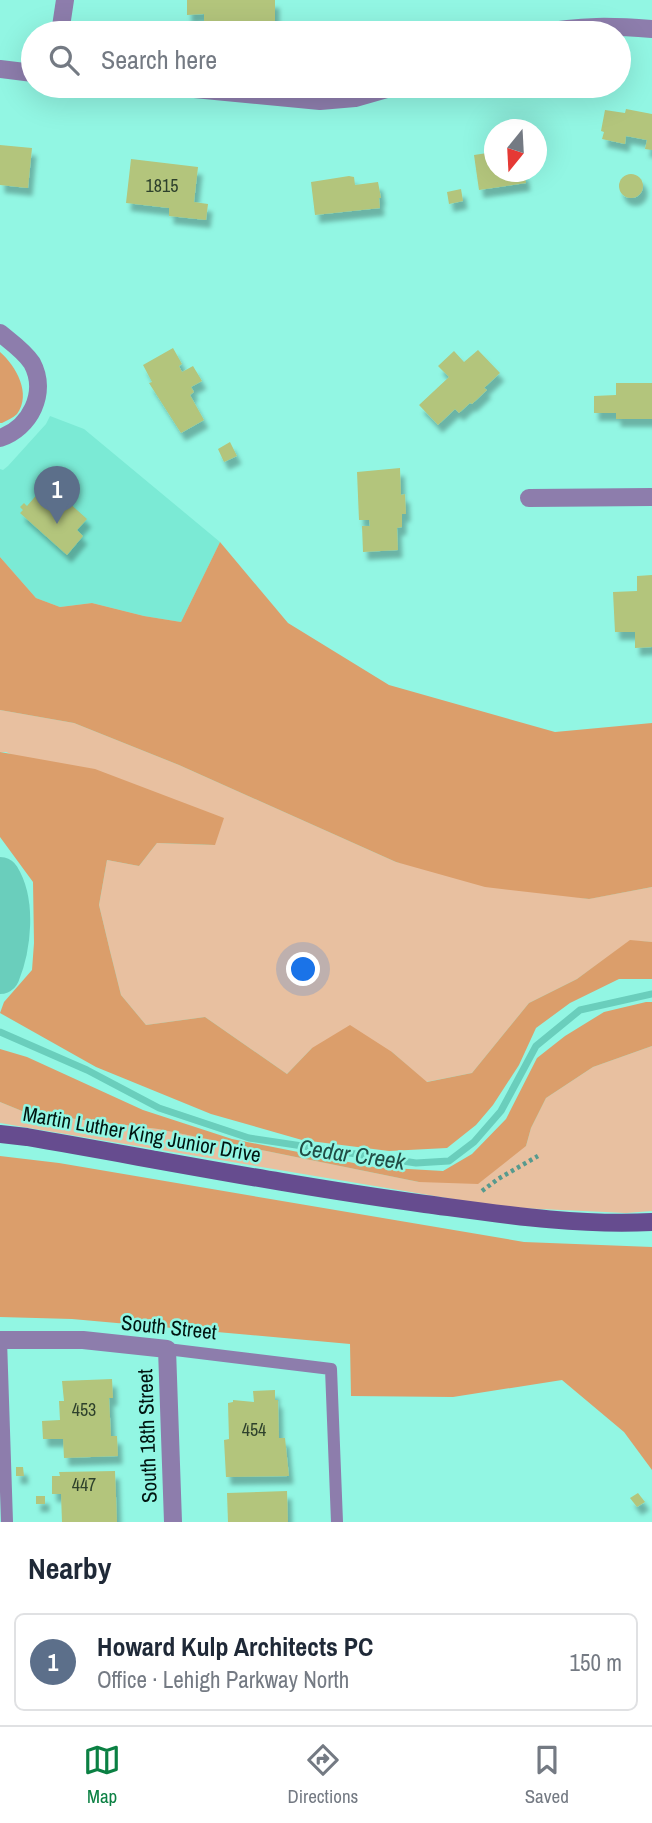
<!DOCTYPE html>
<html lang="en">
<head>
<meta charset="utf-8">
<style>
	:root { --surface:#fff; --page:#f2f2f3; --text:#1f2937; --muted:#747a83; --line:#e0e1e3; --accent:#0b8043 }
	body { margin:0; font-family:"Archivo Narrow",sans-serif; background:var(--page); color:var(--text) }
	.compass { position:absolute; left:484px; top:119px; width:63px; height:63px; border-radius:50%; background:var(--surface); box-shadow:0 7px 28px #0002; rotate:198deg }
	.you { position:absolute; left:304px; top:970px; width:24px; height:24px; margin:-18px; border:5px solid #fff; border-radius:50%; background:#1a73e8; box-shadow:0 0 0 10px #1a73e833 }
	.badge { display:grid; place-items:center; width:46px; height:46px; border-radius:50%; background:var(--accent); color:#fff; font-size:23px; font-weight:700 }
	.pin { position:absolute; translate:-50% -58px; filter:drop-shadow(0 2px 4px #0008) }
	.pin::after { content:''; position:absolute; top:37px; width:24px; height:21px; background:inherit; clip-path:polygon(0 0,100% 0,50% 100%) }
	.list { margin:0; padding:0; list-style:none }
	h2 { display:flex; justify-content:space-between; align-items:center; height:91px; margin:0; padding:0 28px; font-size:30px }
	h2 small { font-size:23px; font-weight:400; color:var(--muted) }
	.list li { display:grid; grid-template-columns:46px 1fr auto; gap:21px; align-items:center; box-sizing:border-box; height:98px; margin:0 14px 14px; padding:0 14px; border:2px solid var(--line); border-radius:10px }
	.list b { display:block; font-size:26px; white-space:nowrap }
	.list p { margin:0; font-size:23px; white-space:nowrap; color:var(--muted) }
	.list em { font-size:23px; font-style:normal; color:var(--muted) }
	.icon { flex:none; width:38px; height:38px; fill:none; stroke:currentColor; stroke-width:2; stroke-linecap:round; stroke-linejoin:round }
	.map { position:relative; flex:none; width:652px; height:1522px; overflow:hidden }
	.search { position:absolute; background:var(--surface); box-shadow:0 7px 28px #0002; left:21px; right:21px; top:21px; height:77px; display:flex; align-items:center; gap:18px; box-sizing:border-box; padding:0 24px; border-radius:38px; color:var(--muted); font-size:26px }
	.sheet { height:203px; background:var(--surface) }
	nav { display:flex; justify-content:space-around; align-items:center; box-sizing:border-box; height:98px; border-top:2px solid var(--line); background:var(--surface); font-size:19px; color:var(--muted) }
	nav a { display:grid; justify-items:center; gap:4px }
	nav .on { color:var(--accent) }
	.map>svg:first-child { display:block }
	.built { fill:#7bead5 }
	.green { fill:#e8c0a0 }
	.forest { fill:#db9e6b }
	.lines { fill:none; stroke-linecap:round; stroke-linejoin:round }
	.stream { stroke:#6acebc; stroke-width:7 }
	.river { stroke:#6acebc; stroke-width:40 }
	.building { fill:#b3c57c; filter:url(#shadow) }
	.path { stroke:#579a8e; stroke-width:4.5; stroke-dasharray:3.5 3.5; stroke-linecap:butt }
	.lane { stroke:#8d7dac; stroke-width:12 }
	.street { stroke:#8d7dac; stroke-width:18 }
	.secondary { stroke:#664c8f; stroke-width:18 }
	.labels { text-anchor:middle; dominant-baseline:central; stroke-width:5; stroke-linejoin:round; paint-order:stroke }
	.number-label { font-size:18px; fill:#2e412c }
	.street-label { font-size:21px; fill:#011511; stroke:#92f6e3 }
	.water-label { font-size:23px; font-style:italic; fill:#204d45; stroke:#92f6e3 }
</style>
</head>
<body>
<div class="map">
<svg width="652" height="1522" viewBox="0 0 652 1522">
	<defs>
		<filter id="shadow"><feDropShadow dx="4.5" dy="8" stdDeviation="2" flood-color="#0004"/></filter>
	</defs>
	<rect width="100%" height="100%" fill="#92f6e3"/>
	<path class="built" d="M 50,416 L 84,429 L 220,542 L 181,622 L 144,616 L 92,603 L 60,607 L 36,598 L 0,557 L 0,469 L 3,470 L 8,466 L 46,424 Z"/>
	<g class="green">
		<path d="M 0,710 L 74,723 L 179,765 L 396,862 L 588,899 L 652,887 L 652,942 L 630,941 L 577,979 L 529,1003 L 472,1073 L 426,1082 L 392,1052 L 312,1048 L 287,1074 L 205,1017 L 146,1025 L 121,995 L 110,951 L 99,905 L 107,860 L 139,866 L 157,843 L 215,845 L 6,752 L 0,752 Z"/>
		<path d="M 652,1046 L 652,1211 L 626,1213 L 500,1207 L 0,1123 L 0,1102 L 27,1113 L 158,1129 L 419,1182 L 526,1146 L 531,1128 L 546,1098 L 593,1067 Z"/>
	</g>
	<g class="forest">
		<path d="M 0,352 C 16,366 32,394 17,414 C 13,418 7,420 2,423 L 0,423 Z"/>
		<path d="M 220,542 L 288,623 L 389,685 L 555,732 L 652,723 L 652,887 L 589,899 L 485,887 L 396,862 L 179,765 L 74,723 L 0,710 L 0,557 L 36,598 L 60,607 L 92,603 L 144,616 L 181,622 Z"/>
		<path d="M 0,752 L 95,769 L 224,818 L 215,845 L 157,843 L 139,866 L 107,860 L 99,905 L 110,951 L 121,995 L 146,1025 L 205,1017 L 287,1074 L 312,1048 L 350,1025 L 392,1052 L 427,1082 L 472,1073 L 529,1003 L 577,979 L 630,940 L 652,942 L 652,979 L 619,979 L 570,1003 L 536,1028 L 519,1065 L 493,1105 L 476,1125 L 447,1148 L 389,1151 L 302,1140 L 211,1114 L 96,1067 L 0,1013 L 4,1002 L 32,970 L 34,943 L 33,882 L 0,837 Z"/>
		<path d="M 646,1002 L 652,1002 L 652,1046 L 593,1067 L 546,1098 L 531,1128 L 526,1146 L 478,1184 L 419,1182 L 158,1129 L 27,1113 L 0,1102 L 0,1049 L 27,1057 L 143,1110 L 232,1139 L 374,1167 L 443,1171 L 472,1154 L 506,1119 L 537,1058 L 565,1036 L 604,1012 Z"/>
		<path d="M 0,1156 L 59,1163 L 524,1242 L 652,1247 L 652,1470 L 624,1432 L 562,1380 L 453,1397 L 351,1396 L 350,1344 L 72,1319 L 0,1317 Z"/>
	</g>
	<g class="lines">
		<path class="stream" d="M 0,1032 L 87,1070 L 159,1108 L 249,1138 L 416,1163 L 449,1161 L 474,1142 L 501,1111 L 536,1046 L 580,1010 L 652,994"/>
		<path class="river" d="M 0,877 C 16,903 11,947 0,974"/>
	</g>
	<g class="building">
		<path d="M 187,0 L 275,0 L 275,32 L 204,32 L 204,14 L 187,15 Z"/>
		<path d="M 626,109 L 652,114 L 652,150 L 645,149 L 647,140 L 626,136 L 625,144 L 602,139 L 604,132 L 601,131 L 605,110 L 625,113 Z"/>
		<path d="M 0,145 L 32,148 L 28,188 L 0,185 Z"/>
		<path d="M 494,152 L 494,172 L 524,172 L 526,183 L 479,190 L 474,155 Z"/>
		<path d="M 131,159 L 198,167 L 194,202 L 208,204 L 206,220 L 169,216 L 169,208 L 126,203 Z"/>
		<circle cx="631" cy="186" r="12"/>
		<path d="M 349,176 L 354,177 L 355,185 L 378,182 L 381,198 L 379,198 L 380,208 L 315,215 L 311,182 Z"/>
		<path d="M 461,189 L 463,201 L 449,204 L 447,192 Z"/>
		<path d="M 173,348 L 182,364 L 179,366 L 182,372 L 193,366 L 202,381 L 191,387 L 194,392 L 190,395 L 204,420 L 181,433 L 149,383 L 152,382 L 143,365 Z"/>
		<path d="M 478,350 L 500,373 L 484,388 L 487,390 L 472,404 L 470,403 L 459,413 L 455,409 L 438,425 L 419,405 L 449,377 L 438,366 L 454,351 L 464,362 Z"/>
		<path d="M 616,383 L 652,383 L 652,419 L 616,419 L 616,413 L 594,413 L 594,396 L 616,395 Z"/>
		<path d="M 230,442 L 237,456 L 224,462 L 218,449 Z"/>
		<path d="M 400,468 L 401,495 L 405,494 L 406,514 L 402,514 L 402,527 L 397,528 L 398,550 L 363,552 L 362,526 L 370,526 L 369,520 L 359,520 L 357,472 Z"/>
		<path d="M 47,483 L 87,519 L 77,530 L 83,536 L 67,555 L 20,513 L 23,510 L 20,507 L 24,503 L 27,506 Z"/>
		<path d="M 652,575 L 652,647 L 635,648 L 635,632 L 615,632 L 613,592 L 637,591 L 637,576 Z"/>
		<path d="M 112,1379 L 113,1398 L 109,1398 L 111,1436 L 117,1436 L 118,1456 L 64,1458 L 63,1439 L 43,1439 L 42,1421 L 60,1420 L 59,1401 L 64,1401 L 62,1381 Z"/>
		<path d="M 275,1390 L 275,1400 L 278,1400 L 279,1438 L 285,1438 L 289,1476 L 226,1477 L 224,1440 L 229,1439 L 228,1403 L 233,1402 L 233,1400 L 254,1402 L 253,1391 Z"/>
		<path d="M 16,1467 L 23,1467 L 24,1476 L 16,1476 Z"/>
		<path d="M 115,1471 L 117,1522 L 62,1522 L 61,1494 L 52,1494 L 52,1476 L 60,1476 L 59,1472 Z"/>
		<path d="M 287,1491 L 288,1522 L 228,1522 L 227,1493 Z"/>
		<path d="M 638,1493 L 645,1502 L 637,1507 L 630,1498 Z"/>
		<rect x="36" y="1496" width="9" height="8"/>
	</g>
	<g class="lines">
		<path class="path" d="M 482,1191 L 498,1179 L 538,1156"/>
		<g class="lane">
			<path d="M 1,1340 L 7,1522"/>
			<path d="M 167,1349 L 331,1369 L 337,1522"/>
		</g>
		<g class="street">
			<path d="M 60,33 L 65,0"/>
			<path d="M 541,33 C 578,25 615,26 652,29"/>
			<path d="M 0,69 L 33,73"/>
			<path d="M 163,86 L 320,101 L 355,98 L 397,86"/>
			<path d="M 0,333 C 11,342 24,351 32,363 C 48,393 30,428 0,438"/>
			<path d="M 529,498 L 652,497"/>
			<path d="M 0,1340 L 83,1340 L 167,1349 L 173,1522"/>
		</g>
		<path class="secondary" d="M 0,1134 L 27,1137 C 160,1160 292,1186 425,1204 C 500,1214 576,1226 652,1222"/>
	</g>
	<g class="labels">
		<g class="number-label">
			<text x="162" y="185">1815</text>
			<text x="84" y="1409">453</text>
			<text x="254" y="1429">454</text>
			<text x="84" y="1484">447</text>
		</g>
		<g class="street-label">
			<text transform="translate(142 1134) rotate(10)">Martin Luther King Junior Drive</text>
			<text transform="translate(169 1327) rotate(6)">South Street</text>
			<text transform="translate(147 1436) rotate(-92)">South 18th Street</text>
		</g>
		<g class="water-label">
			<text transform="translate(352 1154) rotate(8)">Cedar Creek</text>
		</g>
	</g>
</svg>
<svg class="compass" viewBox="-18 -18 36 36"><path d="M0-13l5 13h-10z" fill="#e53935"/><path d="M0 13l5-13h-10z" fill="#747a83"/></svg>
<div class="you"></div>
<div class="pin badge" style="left:57px;top:524px;background:#5c6f8a">1</div>
<div class="search"><svg class="icon" aria-label="search" viewBox="0 0 24 24"><circle cx="10" cy="10" r="6"/><path d="M15 15l6 6"/></svg>Search here</div>
</div>
<section class="sheet">
<h2>Nearby<small></small></h2>
<ul class="list">
<li><span class="badge" style="background:#5c6f8a">1</span><div><b>Howard Kulp Architects PC</b><p>Office · Lehigh Parkway North</p></div><em>150 m</em></li>
</ul>
</section>
<nav>
<a class="on"><svg class="icon" aria-label="map" viewBox="0 0 24 24"><path d="M3 6l6-2 6 2 6-2v14l-6 2-6-2-6 2zM9 4v14M15 6v14"/></svg>Map</a>
<a><svg class="icon" aria-label="directions" viewBox="0 0 24 24"><path d="M12 3l9 9-9 9-9-9zM9 14v-3h6M13 9l2 2-2 2"/></svg>Directions</a>
<a><svg class="icon" aria-label="saved" viewBox="0 0 24 24"><path d="M7 4h10v16l-5-4-5 4z"/></svg>Saved</a>
</nav>
</body>
</html>
